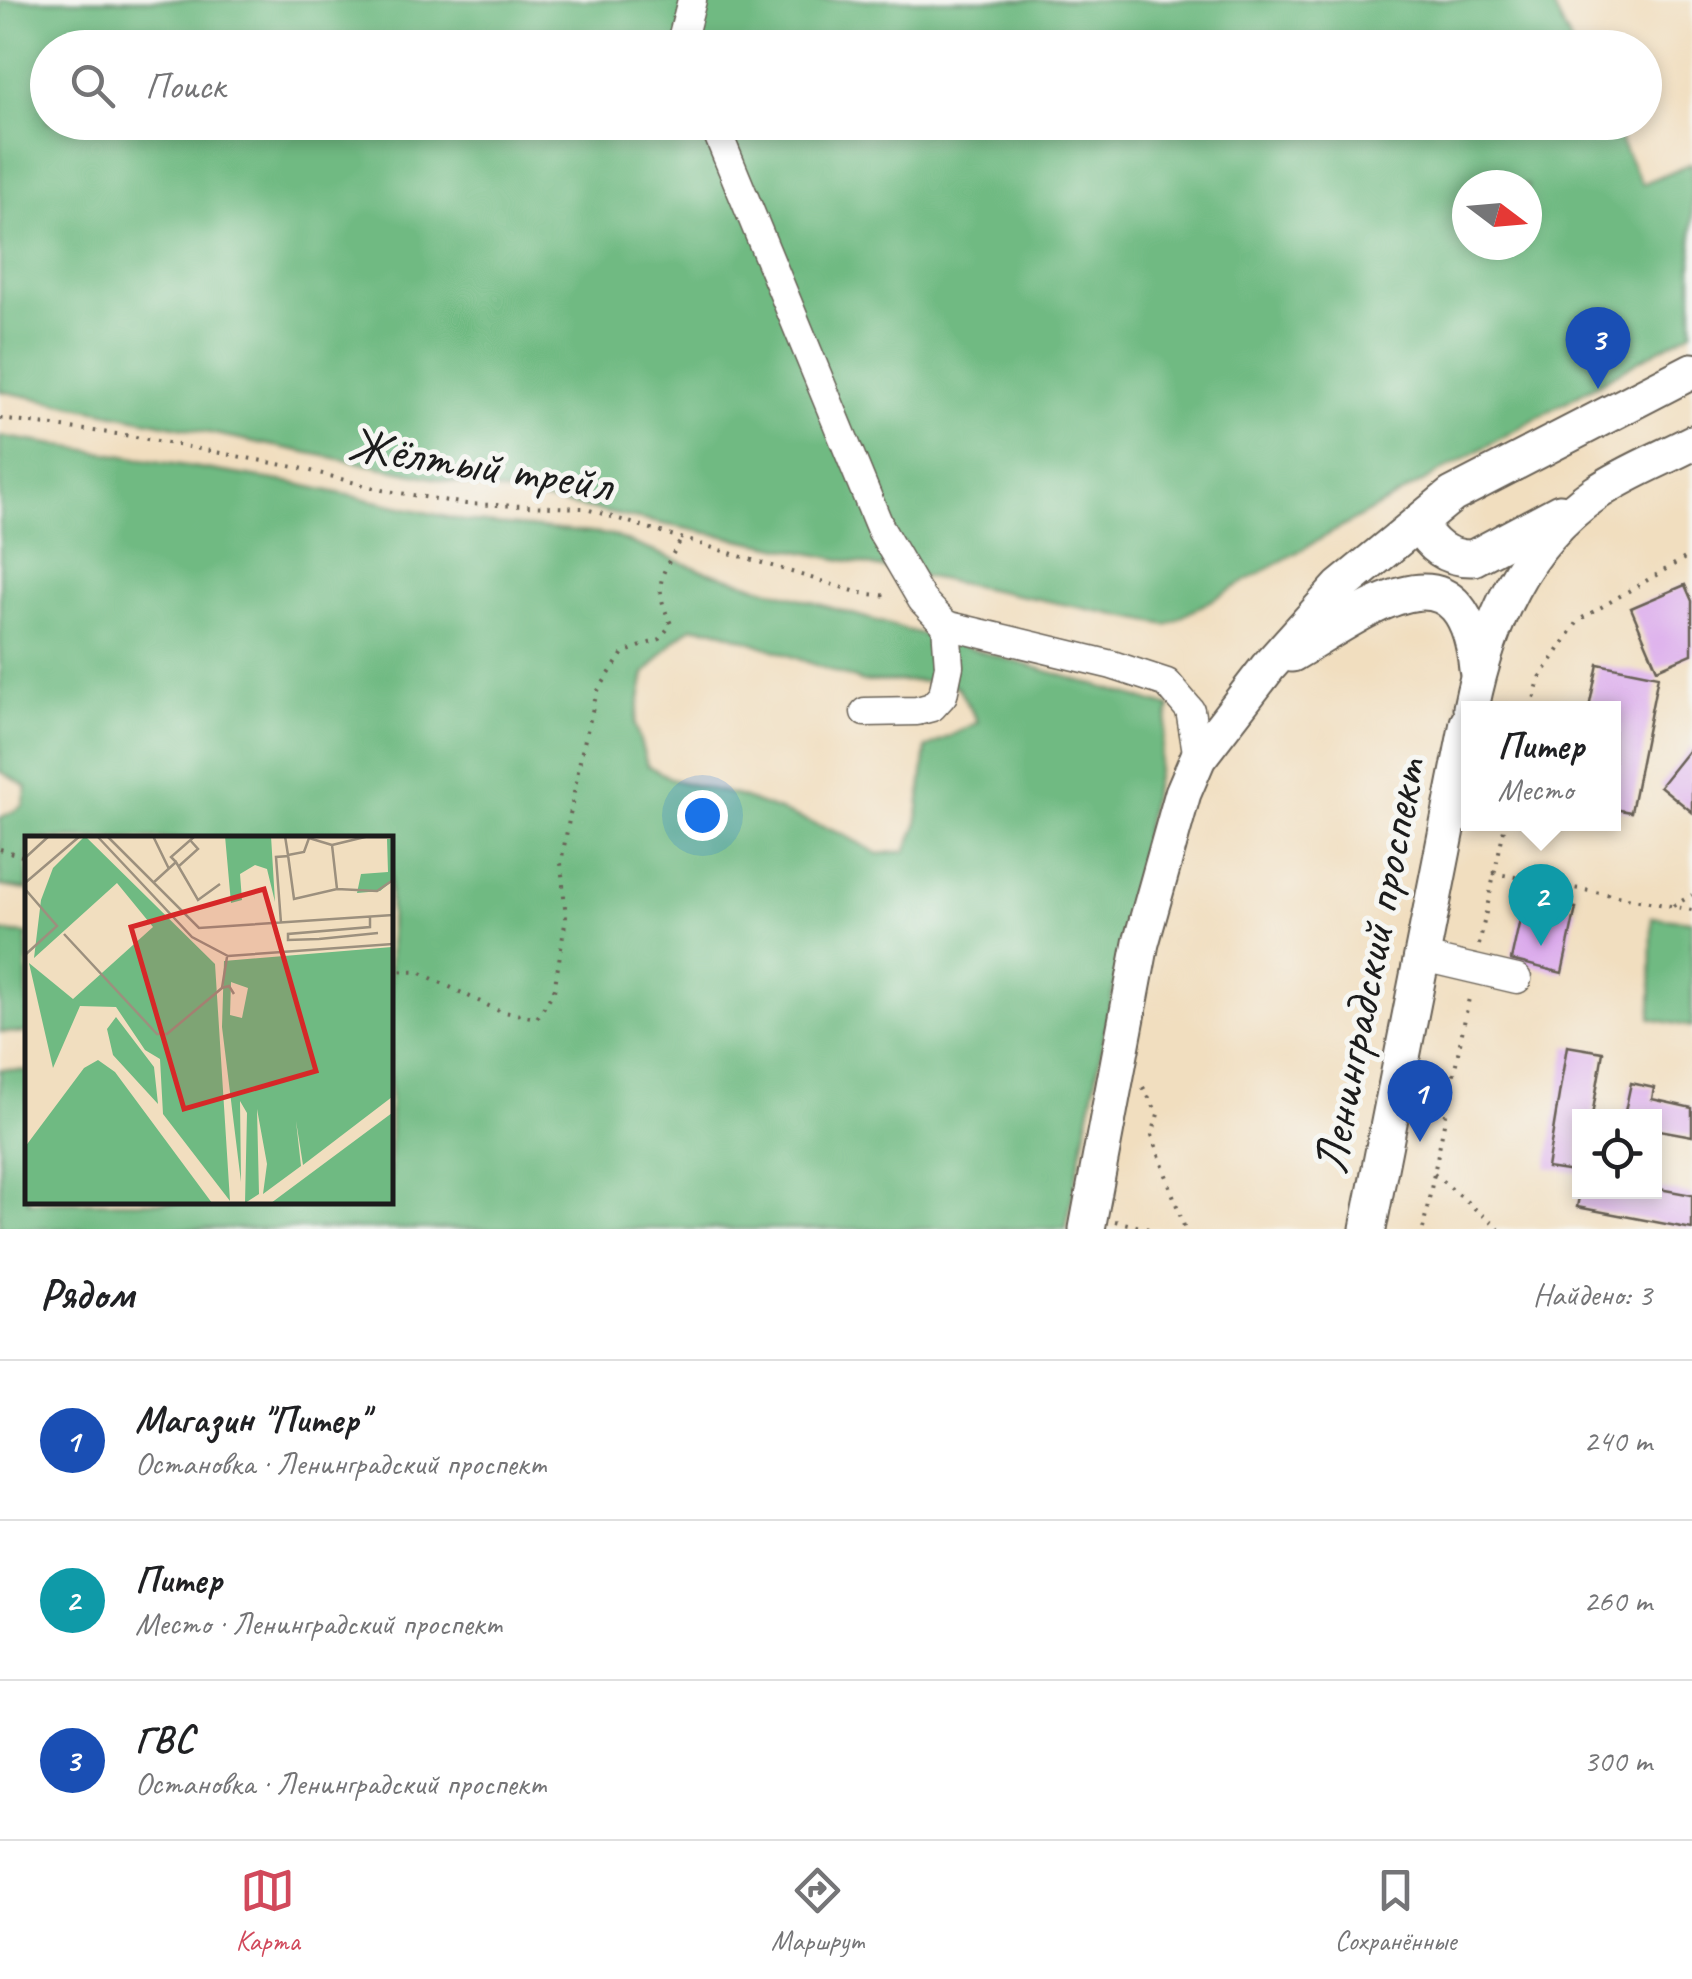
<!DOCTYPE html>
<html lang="ru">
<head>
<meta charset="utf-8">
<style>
	:root { --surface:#fff; --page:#f2f2f2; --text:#202124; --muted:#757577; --line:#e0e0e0; --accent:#d1495b }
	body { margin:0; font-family:Caveat,sans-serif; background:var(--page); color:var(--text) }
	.controls { position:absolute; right:30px; bottom:30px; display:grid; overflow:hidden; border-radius:0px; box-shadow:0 5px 15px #0003 }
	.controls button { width:90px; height:90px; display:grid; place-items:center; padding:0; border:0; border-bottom:2px solid var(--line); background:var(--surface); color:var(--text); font:50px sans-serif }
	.compass { position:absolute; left:1452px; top:170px; width:90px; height:90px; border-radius:50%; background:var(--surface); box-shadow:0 5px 15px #0003; rotate:106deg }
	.you { position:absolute; left:702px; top:815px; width:35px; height:35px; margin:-25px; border:8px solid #fff; border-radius:50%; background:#1a73e8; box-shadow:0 0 0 15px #1a73e833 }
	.badge { display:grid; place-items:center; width:65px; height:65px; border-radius:50%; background:var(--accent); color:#fff; font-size:32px; font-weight:700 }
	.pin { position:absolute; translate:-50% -82px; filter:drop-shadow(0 2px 5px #0008) }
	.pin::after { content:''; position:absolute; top:52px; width:35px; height:30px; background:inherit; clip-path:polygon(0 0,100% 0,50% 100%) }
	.popup { position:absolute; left:1461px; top:701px; width:160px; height:130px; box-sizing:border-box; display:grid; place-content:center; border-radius:0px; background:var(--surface); filter:drop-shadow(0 2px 8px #0005); font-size:32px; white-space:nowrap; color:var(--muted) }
	.popup b { font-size:38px; color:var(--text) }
	.popup::after { content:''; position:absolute; left:50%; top:100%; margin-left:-20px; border:20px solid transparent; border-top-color:var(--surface) }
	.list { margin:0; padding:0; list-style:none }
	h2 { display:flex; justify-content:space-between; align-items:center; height:130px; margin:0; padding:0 40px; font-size:42px }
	h2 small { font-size:32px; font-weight:400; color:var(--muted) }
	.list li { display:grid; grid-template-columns:65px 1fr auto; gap:30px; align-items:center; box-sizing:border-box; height:160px; padding:0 40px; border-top:2px solid var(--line) }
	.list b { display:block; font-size:38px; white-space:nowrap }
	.list p { margin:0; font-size:32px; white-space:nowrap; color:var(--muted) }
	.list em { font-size:32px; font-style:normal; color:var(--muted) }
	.icon { flex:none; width:55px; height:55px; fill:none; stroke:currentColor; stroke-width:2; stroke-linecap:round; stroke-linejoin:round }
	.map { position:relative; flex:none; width:1692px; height:1229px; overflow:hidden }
	.search { position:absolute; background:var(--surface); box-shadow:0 5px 15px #0003; left:30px; right:30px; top:30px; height:110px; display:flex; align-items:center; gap:25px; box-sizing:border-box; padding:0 35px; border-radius:55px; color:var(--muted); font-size:38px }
	.sheet { height:610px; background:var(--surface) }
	nav { display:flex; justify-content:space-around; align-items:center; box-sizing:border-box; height:140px; border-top:2px solid var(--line); background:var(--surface); font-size:28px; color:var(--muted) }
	nav a { display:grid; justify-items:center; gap:5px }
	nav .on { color:var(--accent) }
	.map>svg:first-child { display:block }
	.forest { fill:#6fba82; stroke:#466b4f; stroke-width:2.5; fill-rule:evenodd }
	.building { fill:#dcabec }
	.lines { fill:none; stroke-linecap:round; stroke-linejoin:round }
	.minor-casing { stroke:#676055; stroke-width:31 }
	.major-casing { stroke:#676055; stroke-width:39 }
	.path { stroke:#676055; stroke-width:4; stroke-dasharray:2.5 8; stroke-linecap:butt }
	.minor { stroke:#fff; stroke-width:28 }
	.major { stroke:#fff; stroke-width:35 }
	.labels { text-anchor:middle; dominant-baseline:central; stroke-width:10; stroke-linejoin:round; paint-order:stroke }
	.street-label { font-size:50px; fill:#1c1c1c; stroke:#f6f6f2 }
	.inset-road { fill:none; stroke:#9c907e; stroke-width:2.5 }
	.view { fill:#d62828; fill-opacity:0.15; stroke:#d62828; stroke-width:5 }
	.inset-edge { fill:none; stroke:#1c1c1c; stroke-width:5 }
</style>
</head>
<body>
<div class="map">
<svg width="1692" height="1229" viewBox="0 0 1692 1229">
	<rect width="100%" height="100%" fill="#f6f6f2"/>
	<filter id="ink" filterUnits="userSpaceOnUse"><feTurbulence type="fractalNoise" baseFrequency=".01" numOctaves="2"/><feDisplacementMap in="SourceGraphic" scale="20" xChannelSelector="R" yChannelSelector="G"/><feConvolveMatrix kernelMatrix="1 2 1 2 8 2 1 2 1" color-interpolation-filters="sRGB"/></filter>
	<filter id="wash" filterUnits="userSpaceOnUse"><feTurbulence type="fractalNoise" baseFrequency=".0048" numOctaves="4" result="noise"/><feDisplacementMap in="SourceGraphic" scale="40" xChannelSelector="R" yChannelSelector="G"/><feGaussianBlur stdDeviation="2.25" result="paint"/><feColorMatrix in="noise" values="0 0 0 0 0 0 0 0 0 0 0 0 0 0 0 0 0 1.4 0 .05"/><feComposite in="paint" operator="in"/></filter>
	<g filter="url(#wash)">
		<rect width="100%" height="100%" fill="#f1debf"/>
		<g class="forest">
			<path d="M 0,0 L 1550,0 L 1573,47 L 48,48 L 48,122 L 1611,123 L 1642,184 L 1692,163 L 1692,331 L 1167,625 L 0,391 ZM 1467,185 L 1527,185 L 1527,245 L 1467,245 Z"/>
			<path d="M 0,436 L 293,483 L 465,521 L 611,535 L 699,569 L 1170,707 L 1066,1229 L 0,1229 L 0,1069 L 27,1071 L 28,1202 L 390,1202 L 390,839 L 28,839 L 27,890 L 0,886 L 0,818 L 23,806 L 27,787 L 0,771 ZM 692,627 L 715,629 L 863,682 L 917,681 L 957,686 L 978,722 L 926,748 L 917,826 L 906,851 L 879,854 L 842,834 L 739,796 L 674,780 L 647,765 L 635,724 L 645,674 L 675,640 Z"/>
			<path d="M 1652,917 L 1692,921 L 1692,1027 L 1651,1019 Z"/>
			<path d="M 0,932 L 27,934 L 27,1033 L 0,1032 Z"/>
		</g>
		<g id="blocks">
			<g class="building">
				<path d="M 1685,585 L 1692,601 L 1692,654 L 1657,669 L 1631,608 Z"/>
				<path d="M 1598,664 L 1658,676 L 1631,812 L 1614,809 L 1614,708 L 1589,708 Z"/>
				<path d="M 1692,746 L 1692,812 L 1660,786 Z"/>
				<path d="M 1525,897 L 1576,908 L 1562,973 L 1511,960 Z"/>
				<path d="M 1567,1046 L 1603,1052 L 1592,1116 L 1580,1116 L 1580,1173 L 1547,1168 Z"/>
				<path d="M 1631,1083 L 1654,1088 L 1652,1099 L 1692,1108 L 1692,1136 L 1654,1129 L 1654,1116 L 1624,1116 Z"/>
				<path d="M 1654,1188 L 1692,1195 L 1692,1229 L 1577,1207 L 1580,1192 L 1607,1195 L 1608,1192 L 1654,1192 Z"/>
			</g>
		</g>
	</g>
	<g filter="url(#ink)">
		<use href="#blocks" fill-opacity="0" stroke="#676055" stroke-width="2.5"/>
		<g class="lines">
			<defs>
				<g id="minor">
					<path d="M 682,48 L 681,43 L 692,0"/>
					<path d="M 713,122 L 881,530 L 922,600 L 946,625 L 949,666 L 943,695 L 932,707 L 917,711 L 865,712"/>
					<path d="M 946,625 L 1112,665 L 1167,683 L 1190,710 L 1198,758"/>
					<path d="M 1423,957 L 1517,979"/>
				</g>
				<g id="major">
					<path d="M 1418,523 C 1431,545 1446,559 1473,558 L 1560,512"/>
					<path d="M 1292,654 C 1362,614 1463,530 1477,669"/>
					<path d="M 1471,708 C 1488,624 1522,544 1596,493 C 1625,473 1661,459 1692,443"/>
					<path d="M 1087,1229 L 1141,943 L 1183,793 L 1198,758 L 1268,667 L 1340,587 L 1452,495 L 1692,371"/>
					<path d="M 1368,1229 L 1468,723"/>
				</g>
			</defs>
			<use href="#minor" class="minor-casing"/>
			<use href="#major" class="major-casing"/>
			<g class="path">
				<path d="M 0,419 L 125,435 L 300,468 L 382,490 L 466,504 L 583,508 L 860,593 L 889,596"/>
				<path d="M 1532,708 L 1539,679 L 1579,620 L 1692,554"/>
				<path d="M 0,849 L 28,858"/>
				<path d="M 1493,873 L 1692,910"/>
				<path d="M 1673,906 L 1692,895"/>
				<path d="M 1479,945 L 1505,824"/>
				<path d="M 390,971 L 419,972 L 499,1011 L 537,1018 L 554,991 L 566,918 L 561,863 L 581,755 L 597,692 L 623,653 L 660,639 L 671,624 C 653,586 660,575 681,540"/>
				<path d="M 1143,1087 L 1158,1114 L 1152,1135 L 1185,1229"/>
				<path d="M 1434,1174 L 1499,1229"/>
				<path d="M 1115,1221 L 1149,1229"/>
				<path d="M 1423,1229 L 1470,993"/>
			</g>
			<use href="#minor" class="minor"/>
			<use href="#major" class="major"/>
		</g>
	</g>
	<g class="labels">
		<g class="street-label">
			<text transform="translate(480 464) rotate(9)">Жёлтый трейл</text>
			<text transform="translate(1369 966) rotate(-79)">Ленинградский проспект</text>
		</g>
	</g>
	<g transform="translate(25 836)">
		<rect width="368" height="368" fill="#f1debf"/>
		<path d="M 60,0 L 190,128 L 205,365 L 138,278 L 135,223 L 120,214 L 91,171 L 55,170 L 28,232 L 4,127 L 48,163 L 128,91 L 92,47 L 9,122 L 16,64 L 28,32 ZM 200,0 L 246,0 L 250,66 L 242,33 L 230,29 L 215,38 L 217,64 L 206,67 ZM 362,3 L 367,3 L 367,45 L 355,55 L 332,57 L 336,38 L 363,36 ZM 367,111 L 367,261 L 278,329 L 271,285 L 276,330 L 238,358 L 242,328 L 232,273 L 234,358 L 220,367 L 222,277 L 215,265 L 216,346 L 197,191 L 199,125 ZM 206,146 L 223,152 L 217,182 L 205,179 ZM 91,181 L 129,231 L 133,268 L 88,219 L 82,193 ZM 73,224 L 90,236 L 187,367 L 0,367 L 0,311 L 59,232 ZM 367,277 L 367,367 L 246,367 Z" fill="#6fba82" fill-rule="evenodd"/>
		<path class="inset-road" d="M 72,0 L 167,101 L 203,120 L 368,108M 82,0 L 174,92 L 368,79M 128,0 L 144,33M 260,0 L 263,19 L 279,16 L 284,2 L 307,9M 263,19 L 269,63 L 312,53 L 352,55 L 368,44M 0,22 L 24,0M 151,26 L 146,21 L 170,0M 154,30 L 173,13 L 165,4M 0,47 L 55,0M 128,47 L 151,26 L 173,64 L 195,48M 0,53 L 32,90 L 0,119M 312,53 L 307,9 L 344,0M 256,87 L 251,21 L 264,20M 39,98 L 132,198 L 142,198 L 197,152 L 204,150 L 209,158M 294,103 L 263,104 L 263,98 L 345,91 L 345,81M 294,103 L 353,97M 197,152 L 202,121"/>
		<path class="view" d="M 239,53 L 291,235 L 159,273 L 106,91 Z"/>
		<rect width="368" height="368" class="inset-edge"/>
	</g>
</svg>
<div class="controls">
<button><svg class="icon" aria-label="locate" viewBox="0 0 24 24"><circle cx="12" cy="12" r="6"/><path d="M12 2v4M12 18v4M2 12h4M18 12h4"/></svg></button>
</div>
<svg class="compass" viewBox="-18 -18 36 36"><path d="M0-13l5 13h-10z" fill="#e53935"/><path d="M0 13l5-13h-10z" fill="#757577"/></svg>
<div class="you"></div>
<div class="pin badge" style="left:1420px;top:1142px;background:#1a4fb4">1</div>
<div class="pin badge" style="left:1541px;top:946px;background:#0f9aa8">2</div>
<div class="popup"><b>Питер</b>Место</div>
<div class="pin badge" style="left:1598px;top:389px;background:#1a4fb4">3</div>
<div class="search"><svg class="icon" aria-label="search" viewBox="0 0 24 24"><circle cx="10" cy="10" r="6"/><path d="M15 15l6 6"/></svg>Поиск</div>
</div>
<section class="sheet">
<h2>Рядом<small>Найдено: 3</small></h2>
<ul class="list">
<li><span class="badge" style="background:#1a4fb4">1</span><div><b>Магазин &quot;Питер&quot;</b><p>Остановка · Ленинградский проспект</p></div><em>240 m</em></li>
<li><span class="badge" style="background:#0f9aa8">2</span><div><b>Питер</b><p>Место · Ленинградский проспект</p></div><em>260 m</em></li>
<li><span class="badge" style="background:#1a4fb4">3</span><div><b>ГВС</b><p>Остановка · Ленинградский проспект</p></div><em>300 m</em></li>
</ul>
</section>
<nav>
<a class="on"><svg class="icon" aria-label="map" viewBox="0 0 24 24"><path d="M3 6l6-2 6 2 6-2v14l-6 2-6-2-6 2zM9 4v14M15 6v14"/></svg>Карта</a>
<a><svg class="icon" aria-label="directions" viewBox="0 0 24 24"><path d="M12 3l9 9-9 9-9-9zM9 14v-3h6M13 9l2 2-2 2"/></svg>Маршрут</a>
<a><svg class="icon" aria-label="saved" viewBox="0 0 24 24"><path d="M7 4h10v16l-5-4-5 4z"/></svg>Сохранённые</a>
</nav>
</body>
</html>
